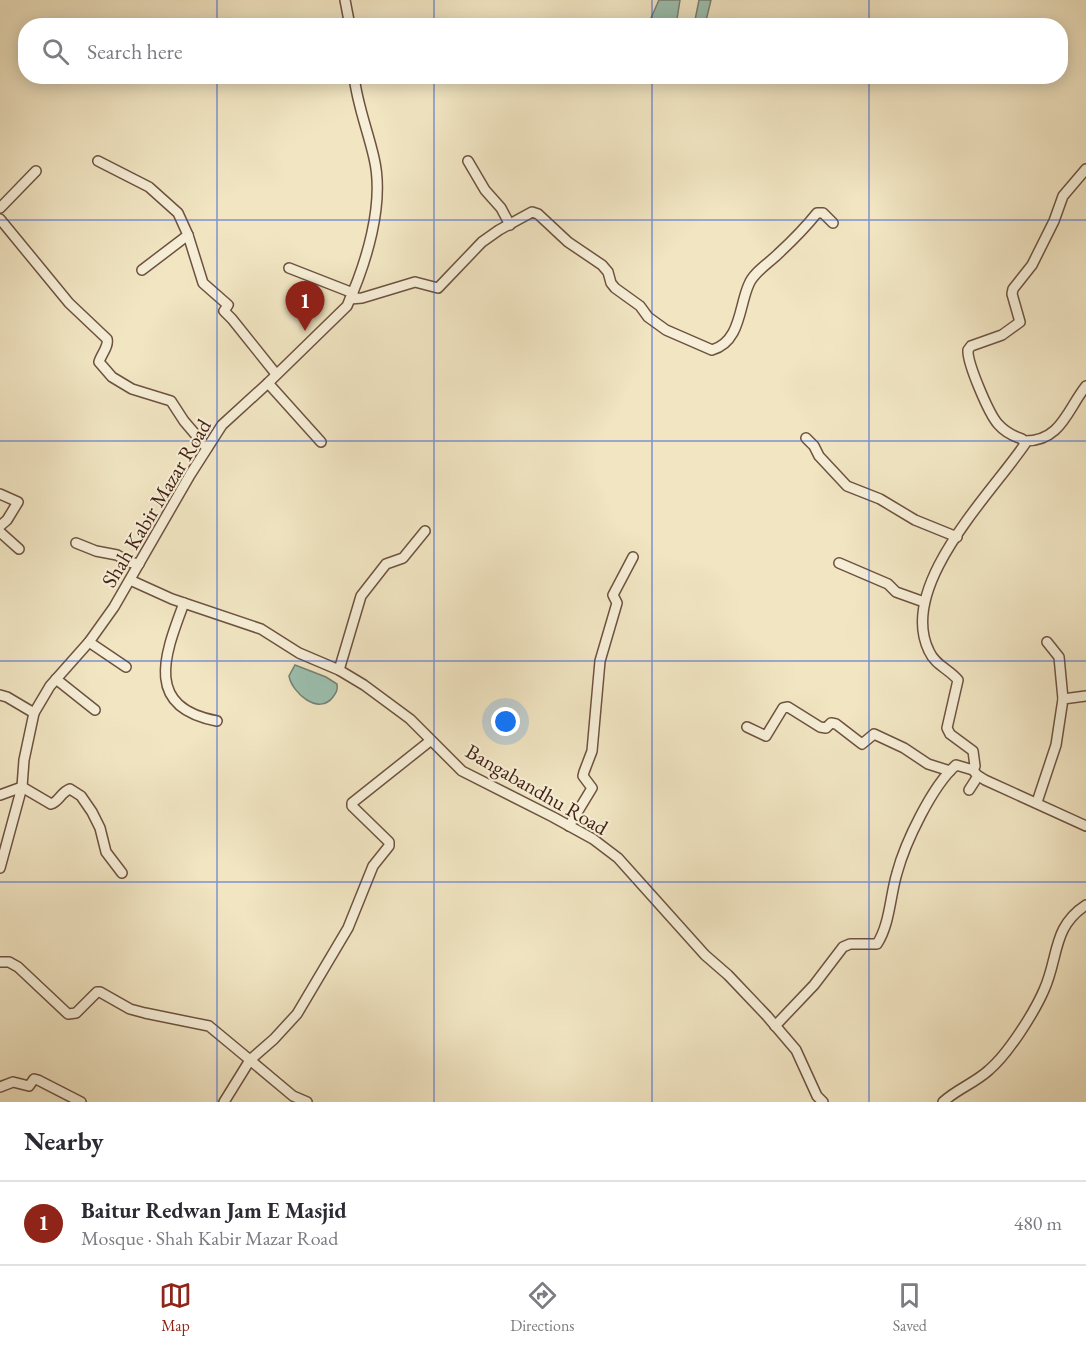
<!DOCTYPE html>
<html lang="en">
<head>
<meta charset="utf-8">
<style>
	:root { --surface:#fff; --page:#f7f7f7; --text:#2b2b33; --muted:#7c7c81; --line:#e1e1e2; --accent:#8f2418 }
	body { margin:0; font-family:"EB Garamond",serif; background:var(--page); color:var(--text) }
	.you { position:absolute; left:506px; top:722px; width:21px; height:21px; margin:-15px; border:4px solid #fff; border-radius:50%; background:#1a73e8; box-shadow:0 0 0 9px #1a73e833 }
	.badge { display:grid; place-items:center; width:39px; height:39px; border-radius:50%; background:var(--accent); color:#fff; font-size:20px; font-weight:700 }
	.pin { position:absolute; translate:-50% -50px; filter:drop-shadow(0 2px 3px #0008) }
	.pin::after { content:''; position:absolute; top:32px; width:21px; height:18px; background:inherit; clip-path:polygon(0 0,100% 0,50% 100%) }
	.list { margin:0; padding:0; list-style:none }
	h2 { display:flex; justify-content:space-between; align-items:center; height:78px; margin:0; padding:0 24px; font-size:26px }
	h2 small { font-size:20px; font-weight:400; color:var(--muted) }
	.list li { display:grid; grid-template-columns:39px 1fr auto; gap:18px; align-items:center; box-sizing:border-box; height:84px; padding:0 24px; border-top:2px solid var(--line) }
	.list b { display:block; font-size:22px; white-space:nowrap }
	.list p { margin:0; font-size:20px; white-space:nowrap; color:var(--muted) }
	.list em { font-size:20px; font-style:normal; color:var(--muted) }
	.icon { flex:none; width:33px; height:33px; fill:none; stroke:currentColor; stroke-width:2; stroke-linecap:round; stroke-linejoin:round }
	.map { position:relative; flex:none; width:1086px; height:1102px; overflow:hidden }
	.search { position:absolute; background:var(--surface); box-shadow:0 3px 15px #0003; left:18px; right:18px; top:18px; height:66px; display:flex; align-items:center; gap:15px; box-sizing:border-box; padding:0 21px; border-radius:24px; color:var(--muted); font-size:22px }
	.sheet { height:162px; background:var(--surface) }
	nav { display:flex; justify-content:space-around; align-items:center; box-sizing:border-box; height:84px; border-top:2px solid var(--line); background:var(--surface); font-size:16px; color:var(--muted) }
	nav a { display:grid; justify-items:center; gap:3px }
	nav .on { color:var(--accent) }
	.map>svg:first-child { display:block }
	.water { fill:#9bbfaf; stroke:#788071; stroke-width:1.5 }
	.lines { fill:none; stroke-linecap:round; stroke-linejoin:round }
	.minor-casing { stroke:#6e5240; stroke-width:12 }
	.minor { stroke:#f6eed7; stroke-width:9 }
	.grid { fill:none; stroke:#1d4ed8; stroke-width:1.5; stroke-opacity:0.55 }
	.labels { text-anchor:middle; dominant-baseline:central; stroke-width:4.5; stroke-linejoin:round; paint-order:stroke }
	.street-label { font-size:21px; fill:#432114; stroke:#f6eed7 }
</style>
</head>
<body>
<div class="map">
<svg width="1086" height="1102" viewBox="0 0 1086 1102">
	<rect width="100%" height="100%" fill="#f1e5c2"/>
	<filter id="stains"><feTurbulence type="fractalNoise" baseFrequency=".00333" numOctaves="4"/><feColorMatrix values="0 0 0 0 .2 0 0 0 0 .09 0 0 0 0 .02 0 0 0 .5 -.17"/></filter>
	<radialGradient id="worn" r=".72"><stop offset=".6" stop-color="#630" stop-opacity="0"/><stop offset="1" stop-color="#630" stop-opacity=".3"/></radialGradient>
	<g class="water">
		<path d="M 659,0 L 680,0 L 676,25 L 667,25 L 651,18 Z"/>
		<path d="M 699,0 L 711,0 L 705,25 L 694,25 Z"/>
		<path d="M 295,665 L 326,677 L 337,684 C 338,690 336,693 333,697 C 319,716 292,693 289,676 Z"/>
	</g>
	<g class="lines">
		<defs>
			<g id="minor">
				<path d="M 345,0 L 350,26"/>
				<path d="M 98,161 L 149,187 L 178,213 L 188,235 L 203,283 L 228,305 L 224,311 L 232,319 L 276,374"/>
				<path d="M 468,161 L 485,190 L 501,208 L 510,225"/>
				<path d="M 0,208 L 36,171"/>
				<path d="M 0,219 L 69,303 L 107,339 C 109,346 101,355 99,362 L 112,377 L 132,389 L 171,401 L 184,421 L 207,448"/>
				<path d="M 289,268 L 353,293"/>
				<path d="M 142,270 L 188,235"/>
				<path d="M 350,299 L 362,298 L 415,282 L 438,288 L 482,242 L 499,230 L 532,212 L 538,214 L 568,242 L 602,265 L 608,272 L 611,283 L 615,288 L 640,306 L 648,317 L 666,330 L 712,350 C 741,342 739,305 749,284 C 754,272 769,263 778,254 C 792,241 805,228 817,213 L 823,213 L 833,223"/>
				<path d="M 268,383 L 321,442"/>
				<path d="M 806,438 L 814,446 L 819,456 L 847,486 L 880,499 L 915,520 L 957,537"/>
				<path d="M 1025,441 C 1061,441 1067,410 1086,386"/>
				<path d="M 0,494 L 18,502 L 7,520 L 0,526"/>
				<path d="M 0,532 L 19,549"/>
				<path d="M 76,543 L 96,551 L 117,555 L 129,562 L 139,564"/>
				<path d="M 839,563 L 888,584 L 896,592 L 924,602"/>
				<path d="M 130,580 L 172,599 L 261,629 L 299,653 L 339,670 L 364,685 L 410,719 L 462,771 L 553,817 L 593,839 L 618,858 L 705,955 L 728,975 L 767,1016 L 796,1050 L 817,1096 L 823,1102"/>
				<path d="M 184,603 C 165,654 143,707 217,721"/>
				<path d="M 89,642 L 126,667"/>
				<path d="M 1047,642 L 1059,657 L 1063,699"/>
				<path d="M 339,670 L 361,596 L 386,564 L 403,558 L 425,531"/>
				<path d="M 56,679 L 95,710"/>
				<path d="M 0,695 L 7,697 L 34,713"/>
				<path d="M 747,727 L 766,736 L 783,708 L 788,707 L 820,727 L 826,728 L 831,723 L 836,724 L 862,744 L 874,734 L 904,748 L 928,764 L 950,771"/>
				<path d="M 973,770 L 977,775 L 985,780 L 1086,826"/>
				<path d="M 969,790 L 978,776"/>
				<path d="M 0,795 L 22,787 L 51,804 C 59,802 61,792 70,789 L 81,796 L 92,812 L 100,828 L 106,852 L 122,873"/>
				<path d="M 1037,802 L 1056,745 L 1063,699 L 1086,696"/>
				<path d="M 569,826 L 592,788 L 583,776 L 584,772 L 592,751 L 600,661 L 617,603 L 613,595 L 633,557"/>
				<path d="M 0,868 L 22,787 L 24,760 L 34,713 L 50,686 L 89,642 L 114,607 L 190,475 L 222,425 L 268,383 L 347,306 C 366,264 385,204 374,158 C 368,131 357,104 354,76"/>
				<path d="M 0,962 L 9,962 L 18,967 L 68,1014 L 76,1013 L 97,992 L 100,992 L 130,1009 L 145,1013 L 209,1026 L 250,1060 L 274,1039 L 297,1014 L 348,928 L 373,866 L 389,846 L 389,842 L 352,806 L 352,803 L 430,741"/>
				<path d="M 775,1026 L 814,985 L 843,947 L 850,944 L 877,944 C 890,924 890,896 897,873 C 905,843 932,786 956,765 L 973,770 L 975,766 L 973,751 L 950,734 L 947,728 L 958,680 C 949,669 935,665 929,651 C 897,586 991,494 1025,444 L 1022,439 C 1013,436 1004,431 998,424 C 989,414 967,363 968,350 L 971,346 L 1002,335 L 1020,322 L 1012,294 L 1013,289 L 1032,265 L 1054,221 L 1063,196 L 1086,169"/>
				<path d="M 0,1087 L 13,1082 L 29,1086 L 34,1079 L 38,1080 L 81,1102"/>
				<path d="M 224,1102 L 250,1060 L 293,1096 L 307,1102"/>
				<path d="M 943,1102 C 957,1089 975,1083 989,1070 C 1008,1054 1034,1013 1044,990 C 1059,957 1052,927 1086,905"/>
			</g>
		</defs>
		<use href="#minor" class="minor-casing"/>
		<use href="#minor" class="minor"/>
	</g>
	<path class="grid" d="M 217,0 L 217,26M 434,0 L 434,26M 652,0 L 652,26M 869,0 L 869,26M 217,76 L 217,1102M 434,76 L 434,1102M 652,76 L 652,1102M 869,76 L 869,1102M 0,220 L 1086,220M 0,441 L 1086,441M 0,661 L 1086,661M 0,882 L 1086,882"/>
	<g class="labels">
		<g class="street-label">
			<text transform="translate(156 503) rotate(-59)">Shah Kabir Mazar Road</text>
			<text transform="translate(537 789) rotate(30)">Bangabandhu Road</text>
		</g>
	</g>
	<rect width="100%" height="100%" filter="url(#stains)"/>
	<rect width="100%" height="100%" fill="url(#worn)"/>
</svg>
<div class="you"></div>
<div class="pin badge" style="left:305px;top:331px">1</div>
<div class="search"><svg class="icon" aria-label="search" viewBox="0 0 24 24"><circle cx="10" cy="10" r="6"/><path d="M15 15l6 6"/></svg>Search here</div>
</div>
<section class="sheet">
<h2>Nearby<small></small></h2>
<ul class="list">
<li><span class="badge">1</span><div><b>Baitur Redwan Jam E Masjid</b><p>Mosque · Shah Kabir Mazar Road</p></div><em>480 m</em></li>
</ul>
</section>
<nav>
<a class="on"><svg class="icon" aria-label="map" viewBox="0 0 24 24"><path d="M3 6l6-2 6 2 6-2v14l-6 2-6-2-6 2zM9 4v14M15 6v14"/></svg>Map</a>
<a><svg class="icon" aria-label="directions" viewBox="0 0 24 24"><path d="M12 3l9 9-9 9-9-9zM9 14v-3h6M13 9l2 2-2 2"/></svg>Directions</a>
<a><svg class="icon" aria-label="saved" viewBox="0 0 24 24"><path d="M7 4h10v16l-5-4-5 4z"/></svg>Saved</a>
</nav>
</body>
</html>
